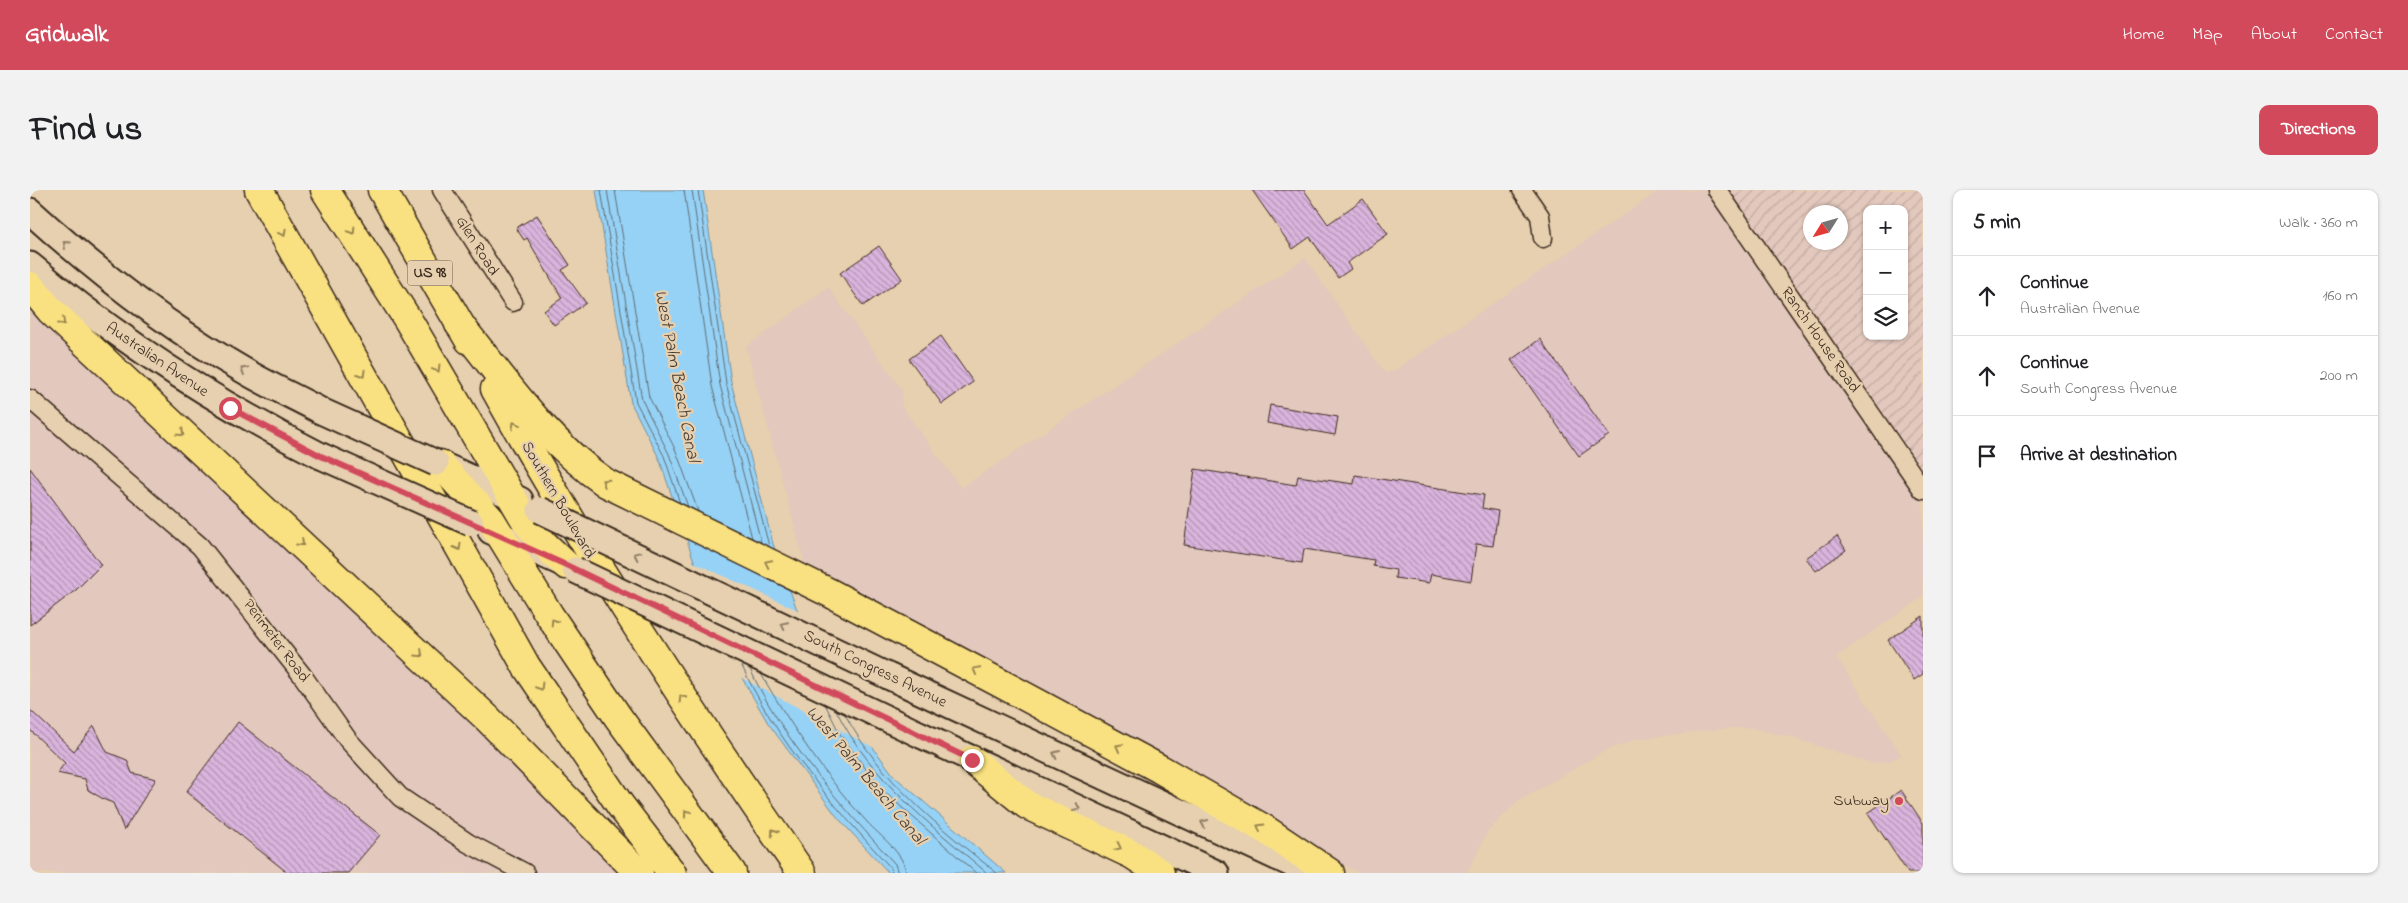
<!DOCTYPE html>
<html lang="en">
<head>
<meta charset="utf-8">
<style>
	:root { --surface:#fff; --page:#f2f2f2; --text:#202124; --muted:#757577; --line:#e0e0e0; --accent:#d1495b }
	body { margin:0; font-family:"Indie Flower",sans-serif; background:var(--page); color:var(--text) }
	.controls { position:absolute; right:15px; top:15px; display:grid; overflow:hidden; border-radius:10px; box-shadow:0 1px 4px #0004 }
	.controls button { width:45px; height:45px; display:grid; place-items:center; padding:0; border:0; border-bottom:1px solid var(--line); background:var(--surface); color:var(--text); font:25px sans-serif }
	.compass { position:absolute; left:1773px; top:15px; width:45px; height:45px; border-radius:50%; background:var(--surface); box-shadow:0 1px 4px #0004; rotate:233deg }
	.stop { position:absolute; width:15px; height:15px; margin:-11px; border:4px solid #d1495b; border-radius:50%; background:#fff }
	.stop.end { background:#d1495b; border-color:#fff; box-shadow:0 1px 5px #0008 }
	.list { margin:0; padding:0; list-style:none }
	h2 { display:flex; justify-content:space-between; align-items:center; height:65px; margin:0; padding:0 20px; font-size:21px }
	h2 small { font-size:16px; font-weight:400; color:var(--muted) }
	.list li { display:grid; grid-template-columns:32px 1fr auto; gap:15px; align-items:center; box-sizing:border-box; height:80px; padding:0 20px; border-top:1px solid var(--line) }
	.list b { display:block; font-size:19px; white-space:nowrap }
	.list p { margin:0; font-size:16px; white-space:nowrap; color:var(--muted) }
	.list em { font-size:16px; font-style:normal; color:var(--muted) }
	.icon { flex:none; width:28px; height:28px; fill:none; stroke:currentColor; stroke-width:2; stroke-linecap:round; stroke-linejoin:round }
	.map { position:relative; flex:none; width:1893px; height:683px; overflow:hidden; border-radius:10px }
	header { display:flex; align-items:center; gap:30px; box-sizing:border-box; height:70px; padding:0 25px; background:var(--accent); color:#fff }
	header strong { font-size:24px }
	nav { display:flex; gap:28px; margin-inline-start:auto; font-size:18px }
	.intro { display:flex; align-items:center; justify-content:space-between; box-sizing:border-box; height:120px; padding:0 30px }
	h1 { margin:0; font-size:35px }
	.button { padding:12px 22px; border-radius:10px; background:var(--accent); color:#fff; font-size:18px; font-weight:700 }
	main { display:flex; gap:30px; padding:0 30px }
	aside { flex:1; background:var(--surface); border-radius:10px; box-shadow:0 1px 4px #0004 }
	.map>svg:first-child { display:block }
	.built { fill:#e2c8bd }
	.industrial { fill:url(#industrial-furrows); fill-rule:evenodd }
	.water { fill:#96d2f6; stroke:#728fa0 }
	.pier { fill:#e6d0af }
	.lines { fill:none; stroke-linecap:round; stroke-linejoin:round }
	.shore { stroke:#5f6d74; stroke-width:1 }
	.building { fill:url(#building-back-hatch); stroke:#3b2a1e }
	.street-casing { stroke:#3b2a1e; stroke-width:21 }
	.secondary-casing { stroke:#3b2a1e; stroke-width:29 }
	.highway-casing { stroke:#3b2a1e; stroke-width:31 }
	.street { stroke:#e6d0af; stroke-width:18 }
	.secondary { stroke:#e6d0af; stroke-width:25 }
	.highway { stroke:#f9e181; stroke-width:28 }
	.secondary-bridge-casing { stroke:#3b2a1e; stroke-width:29; stroke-linecap:butt }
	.secondary-bridge { stroke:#e6d0af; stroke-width:25 }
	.oneway { stroke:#9a8650 }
	.oneway2 { stroke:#907d66 }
	.route { stroke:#d1495b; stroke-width:6 }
	.poi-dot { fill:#d1495b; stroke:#e6d0af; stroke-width:2 }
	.labels { text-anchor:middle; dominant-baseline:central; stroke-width:4.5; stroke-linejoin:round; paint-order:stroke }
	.shield { fill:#e6d0af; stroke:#6e5c4a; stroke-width:1 }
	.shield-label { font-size:15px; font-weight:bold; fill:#3b2a1e }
	.street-label { font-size:16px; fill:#3b2a1e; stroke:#e6d0af }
	.poi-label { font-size:16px; fill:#3b2a1e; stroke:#e6d0af; text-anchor:end }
	.water-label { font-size:18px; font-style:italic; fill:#443b34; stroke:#e6d0af }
</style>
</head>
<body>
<header>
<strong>Gridwalk</strong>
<nav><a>Home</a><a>Map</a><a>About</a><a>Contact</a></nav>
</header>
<div class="intro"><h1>Find us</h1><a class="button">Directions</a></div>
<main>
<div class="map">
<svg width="1893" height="683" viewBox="0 0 1893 683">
	<defs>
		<pattern id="industrial-furrows" width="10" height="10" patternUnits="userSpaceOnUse" patternTransform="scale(1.25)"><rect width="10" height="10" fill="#e2c8bd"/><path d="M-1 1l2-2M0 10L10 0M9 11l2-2" fill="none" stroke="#c3aca2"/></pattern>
		<pattern id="building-back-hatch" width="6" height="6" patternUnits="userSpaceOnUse" patternTransform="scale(1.25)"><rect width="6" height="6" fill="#dab4dd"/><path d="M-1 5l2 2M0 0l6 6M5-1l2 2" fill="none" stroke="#b293b3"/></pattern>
	</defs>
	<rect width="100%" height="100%" fill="#e6d0af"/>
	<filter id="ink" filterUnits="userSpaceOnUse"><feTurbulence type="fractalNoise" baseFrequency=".02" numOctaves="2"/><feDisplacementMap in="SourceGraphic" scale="10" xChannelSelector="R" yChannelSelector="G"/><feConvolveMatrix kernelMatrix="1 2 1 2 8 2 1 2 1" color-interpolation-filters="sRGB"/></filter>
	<g filter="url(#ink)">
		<g class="built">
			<path d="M 1630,0 L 1679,0 L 1893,309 L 1893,407 L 1806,467 L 1871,565 L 1859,571 L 1844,574 L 1763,548 L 1722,538 L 1700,538 L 1607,549 L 1575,561 L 1488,611 L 1457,642 L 1437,683 L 1329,683 L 972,483 L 938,459 L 776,378 L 716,157 L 798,97 L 872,200 L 872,217 L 931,298 L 1275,68 L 1355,183 L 1364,181 Z"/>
			<path d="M 0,115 L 420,506 L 597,683 L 0,683 Z"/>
		</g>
		<path class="industrial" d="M 1695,0 L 1893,0 L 1893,286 ZM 1837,19 L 1874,19 L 1874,146 L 1837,146 ZM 1780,22 L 1810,22 L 1810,52 L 1780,52 Z"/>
		<path class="water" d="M 566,0 L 673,0 L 701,192 L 743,354 L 766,417 L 825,533 L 864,586 L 976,683 L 859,683 L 808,628 L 738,533 L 712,488 L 682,424 L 629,268 L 601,213 Z"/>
		<path class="pier" d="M 663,372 L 772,422 L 827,532 L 848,560 L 708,486 L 680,425 Z"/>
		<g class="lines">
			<g class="shore">
				<path d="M 571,0 L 606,212 L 634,266 L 650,313"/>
				<path d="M 577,0 L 612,210 L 639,264 L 658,317"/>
				<path d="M 585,0 L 619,207 L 646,261 L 668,321"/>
				<path d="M 654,0 L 682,196 L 722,348"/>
				<path d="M 662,0 L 690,195 L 731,352"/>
				<path d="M 668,0 L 696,193 L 739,356"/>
				<path d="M 711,474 C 746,551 804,616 861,678 L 862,683"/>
				<path d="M 720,479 C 753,551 812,616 865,674 L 868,683"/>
				<path d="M 731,484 C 761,536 796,588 837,632 C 850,646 875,664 876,683"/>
				<path d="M 795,514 L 810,544 L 850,598 L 946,683"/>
				<path d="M 806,520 C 841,590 899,633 957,683"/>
				<path d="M 815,524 C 847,587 912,640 967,683"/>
			</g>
		</g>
		<g class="building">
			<path d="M 1222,0 L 1274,0 L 1298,34 L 1333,9 L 1358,44 L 1317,73 L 1321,79 L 1308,88 L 1280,47 L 1263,59 Z"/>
			<path d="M 507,25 L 540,75 L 532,80 L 556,113 L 524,135 L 514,121 L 532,108 L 497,48 L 494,50 L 486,38 Z"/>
			<path d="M 849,56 L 872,89 L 833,116 L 810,83 Z"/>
			<path d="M 911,146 L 943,192 L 912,214 L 879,169 Z"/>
			<path d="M 1510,149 L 1579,245 L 1549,266 L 1481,170 Z"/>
			<path d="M 1240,215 L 1308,227 L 1305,245 L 1237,233 Z"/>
			<path d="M 0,278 L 71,375 L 46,400 L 0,435 Z"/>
			<path d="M 1165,279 L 1266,295 L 1268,286 L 1324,294 L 1325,285 L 1454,305 L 1452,318 L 1468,321 L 1463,356 L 1446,354 L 1441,391 L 1401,384 L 1399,393 L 1365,388 L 1366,380 L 1343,376 L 1344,370 L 1274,359 L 1272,373 L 1154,355 Z"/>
			<path d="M 1807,346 L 1816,360 L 1786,381 L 1776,368 Z"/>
			<path d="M 1893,426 L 1893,484 L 1884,490 L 1858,450 Z"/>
			<path d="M 0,520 L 44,561 L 64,536 L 77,562 L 97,570 L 102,583 L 126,589 L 94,640 L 83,613 L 75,610 L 58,600 L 55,589 L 27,583 L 35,573 L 0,540 Z"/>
			<path d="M 208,532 L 350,645 L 318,683 L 258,683 L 156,602 Z"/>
			<path d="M 1871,600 L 1893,633 L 1893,683 L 1878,683 L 1838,623 Z"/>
		</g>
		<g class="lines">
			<defs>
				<g id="street">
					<path d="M 412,0 L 483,112"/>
					<path d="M 1492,0 L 1510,26 L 1513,48"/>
					<path d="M 1687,0 L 1893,300"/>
					<path d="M 0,209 L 170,356 L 272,485 L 318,550 L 370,607 L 438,653 L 495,683"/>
				</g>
				<g id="secondary">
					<path d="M 0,21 C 66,81 136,136 213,180 C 238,195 265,207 291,221"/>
					<path d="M 0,75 C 90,151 186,213 291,266"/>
					<path d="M 412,275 L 490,310"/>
					<path d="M 461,341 L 532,373"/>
					<path d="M 860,487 L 1281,683"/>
					<path d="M 891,545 L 1186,683"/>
				</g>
				<g id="highway">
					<path d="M 229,0 L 496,476 L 590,615 L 642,683"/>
					<path d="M 295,0 L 378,130 L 494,328 L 513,353 L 536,375"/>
					<path d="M 352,0 L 439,150"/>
					<path d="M 0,96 L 21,121 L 457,528 L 609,683"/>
					<path d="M 429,134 C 474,189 516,252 576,293 L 800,403 L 970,493 L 1130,579 L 1236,640 L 1300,683"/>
					<path d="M 465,199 C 558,367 663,526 772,683"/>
					<path d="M 410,274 L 461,330 L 520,426 L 588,527 L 702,683"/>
					<path d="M 942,570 L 997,615 L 1103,665 L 1130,683"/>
				</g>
			</defs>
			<use href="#street" class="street-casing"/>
			<use href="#secondary" class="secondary-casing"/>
			<use href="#highway" class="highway-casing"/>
			<use href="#street" class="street"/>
			<use href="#secondary" class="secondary"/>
			<use href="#highway" class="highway"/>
			<defs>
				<g id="secondary-bridge">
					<path d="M 291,221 L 406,273"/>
					<path d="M 291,266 L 441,333"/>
					<path d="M 510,320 L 860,487"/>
					<path d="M 545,380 L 891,545"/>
				</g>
			</defs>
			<use href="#secondary-bridge" class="secondary-bridge-casing"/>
			<use href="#secondary-bridge" class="secondary-bridge"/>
		</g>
		<defs><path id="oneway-chevron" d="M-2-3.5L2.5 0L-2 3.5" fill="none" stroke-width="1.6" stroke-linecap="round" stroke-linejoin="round" transform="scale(1.25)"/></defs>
		<g class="oneway">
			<use href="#oneway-chevron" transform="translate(322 41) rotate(57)"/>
			<use href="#oneway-chevron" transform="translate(253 43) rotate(61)"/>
			<use href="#oneway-chevron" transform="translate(32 132) rotate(43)"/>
			<use href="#oneway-chevron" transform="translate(407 179) rotate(59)"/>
			<use href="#oneway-chevron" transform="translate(332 184) rotate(61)"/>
			<use href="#oneway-chevron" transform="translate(485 235) rotate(-119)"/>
			<use href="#oneway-chevron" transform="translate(151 243) rotate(43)"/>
			<use href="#oneway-chevron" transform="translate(575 292) rotate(-147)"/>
			<use href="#oneway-chevron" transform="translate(271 353) rotate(43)"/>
			<use href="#oneway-chevron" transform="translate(428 357) rotate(61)"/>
			<use href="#oneway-chevron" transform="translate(738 373) rotate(-154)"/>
			<use href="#oneway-chevron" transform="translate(524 432) rotate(-123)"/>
			<use href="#oneway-chevron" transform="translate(390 464) rotate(43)"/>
			<use href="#oneway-chevron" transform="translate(946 480) rotate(-152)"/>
			<use href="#oneway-chevron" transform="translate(510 497) rotate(58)"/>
			<use href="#oneway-chevron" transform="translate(652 508) rotate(-123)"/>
			<use href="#oneway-chevron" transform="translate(1089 557) rotate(-152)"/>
			<use href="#oneway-chevron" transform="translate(657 623) rotate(-127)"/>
			<use href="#oneway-chevron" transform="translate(1230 637) rotate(-150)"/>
			<use href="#oneway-chevron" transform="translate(744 642) rotate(-125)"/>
			<use href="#oneway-chevron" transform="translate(1088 657) rotate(26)"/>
		</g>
		<g class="oneway2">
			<use href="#oneway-chevron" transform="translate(36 54) rotate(-138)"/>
			<use href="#oneway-chevron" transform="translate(214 180) rotate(-150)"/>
			<use href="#oneway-chevron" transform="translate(607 365) rotate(-155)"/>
			<use href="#oneway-chevron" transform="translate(754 435) rotate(-154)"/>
			<use href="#oneway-chevron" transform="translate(1026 564) rotate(-155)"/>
			<use href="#oneway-chevron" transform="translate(1047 618) rotate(25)"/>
			<use href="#oneway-chevron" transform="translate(1174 633) rotate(-155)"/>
		</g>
	</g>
	<g class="lines" filter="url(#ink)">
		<path class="route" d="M 200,218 L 291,266 L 536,375 L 942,570"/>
	</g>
	<circle class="poi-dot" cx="1869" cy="611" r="5"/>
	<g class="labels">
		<rect class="shield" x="377.5" y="70.5" width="45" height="25" rx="4"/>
		<g class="shield-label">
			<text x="400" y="83">US 98</text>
		</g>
		<g class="street-label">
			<text transform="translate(447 56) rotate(58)">Glen Road</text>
			<text transform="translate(1790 150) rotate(55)">Ranch House Road</text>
			<text transform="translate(127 170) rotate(34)">Australian Avenue</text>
			<text transform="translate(528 310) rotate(60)">Southern Boulevard</text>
			<text transform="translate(246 451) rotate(53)">Perimeter Road</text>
			<text transform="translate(845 479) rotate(26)">South Congress Avenue</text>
		</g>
		<g class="poi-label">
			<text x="1859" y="611">Subway</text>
		</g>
		<g class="water-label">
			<text transform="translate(646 186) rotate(79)">West Palm Beach Canal</text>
			<text transform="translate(835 586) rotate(50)">West Palm Beach Canal</text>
		</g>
	</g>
</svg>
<div class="controls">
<button>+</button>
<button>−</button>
<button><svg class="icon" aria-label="layers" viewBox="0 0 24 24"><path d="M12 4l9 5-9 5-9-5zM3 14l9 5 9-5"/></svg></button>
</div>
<svg class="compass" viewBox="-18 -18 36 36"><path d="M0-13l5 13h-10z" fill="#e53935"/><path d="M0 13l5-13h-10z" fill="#757577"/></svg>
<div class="stop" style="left:200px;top:218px"></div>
<div class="stop end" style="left:942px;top:570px"></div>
</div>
<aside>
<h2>5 min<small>Walk · 360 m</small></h2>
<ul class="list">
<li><svg class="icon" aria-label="ahead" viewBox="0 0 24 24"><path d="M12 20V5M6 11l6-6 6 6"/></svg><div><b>Continue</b><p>Australian Avenue</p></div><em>160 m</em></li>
<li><svg class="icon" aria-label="ahead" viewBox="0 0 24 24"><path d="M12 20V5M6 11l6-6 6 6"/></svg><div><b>Continue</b><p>South Congress Avenue</p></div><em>200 m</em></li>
<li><svg class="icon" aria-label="arrive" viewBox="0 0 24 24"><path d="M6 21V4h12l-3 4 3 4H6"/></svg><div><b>Arrive at destination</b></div></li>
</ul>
</aside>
</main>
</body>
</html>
